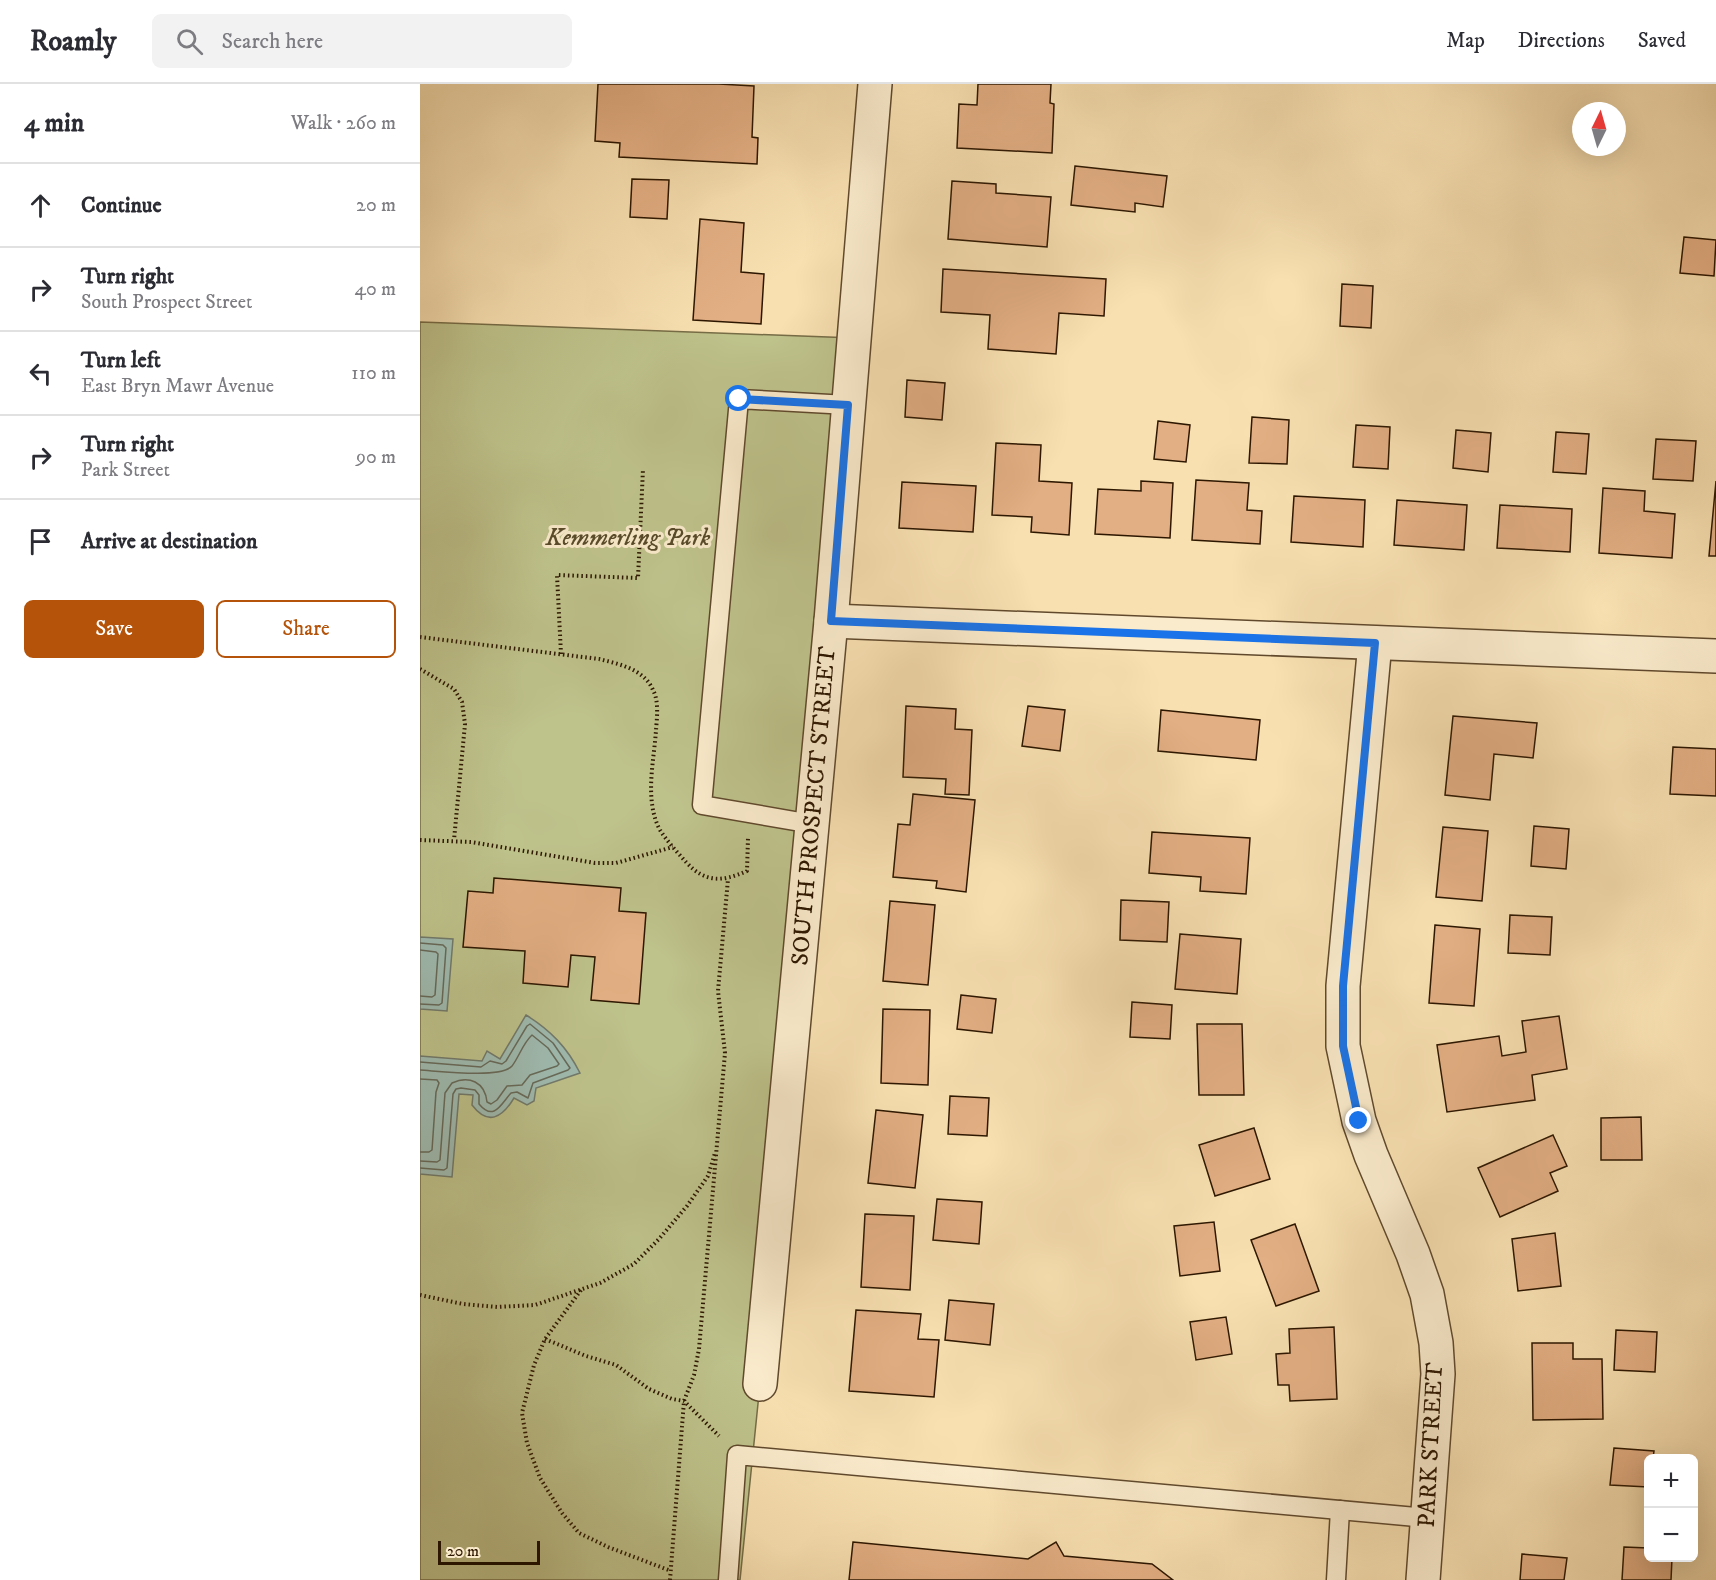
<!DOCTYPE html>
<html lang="en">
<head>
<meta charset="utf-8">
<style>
	:root { --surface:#fff; --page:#f2f2f3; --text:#2b2b33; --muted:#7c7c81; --line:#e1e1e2; --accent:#b45309 }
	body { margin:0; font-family:"IM FELL DW Pica",serif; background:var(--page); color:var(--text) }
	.controls { position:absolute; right:18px; bottom:18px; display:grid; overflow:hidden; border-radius:9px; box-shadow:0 6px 24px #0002 }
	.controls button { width:54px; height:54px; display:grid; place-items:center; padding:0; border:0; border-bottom:2px solid var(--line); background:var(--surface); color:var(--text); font:30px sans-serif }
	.compass { position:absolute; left:1152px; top:18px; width:54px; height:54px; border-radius:50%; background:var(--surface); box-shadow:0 6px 24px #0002; rotate:5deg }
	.scale { position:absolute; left:18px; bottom:15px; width:102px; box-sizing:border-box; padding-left:6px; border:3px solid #2d1701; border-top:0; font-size:16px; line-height:21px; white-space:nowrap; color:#2d1701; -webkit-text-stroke:4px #faebcc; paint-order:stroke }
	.stop { position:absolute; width:18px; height:18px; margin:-14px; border:4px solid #1a73e8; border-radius:50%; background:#fff }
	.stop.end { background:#1a73e8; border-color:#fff; box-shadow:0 2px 6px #0008 }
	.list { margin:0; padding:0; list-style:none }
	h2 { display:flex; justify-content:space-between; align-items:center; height:78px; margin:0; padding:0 24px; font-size:26px }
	h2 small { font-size:20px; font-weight:400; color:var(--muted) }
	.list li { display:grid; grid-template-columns:39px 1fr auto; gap:18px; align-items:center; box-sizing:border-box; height:84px; padding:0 24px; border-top:2px solid var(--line) }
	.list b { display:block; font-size:22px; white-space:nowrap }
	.list p { margin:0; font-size:20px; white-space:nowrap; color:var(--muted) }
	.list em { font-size:20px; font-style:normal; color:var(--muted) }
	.actions { display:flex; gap:12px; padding:18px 24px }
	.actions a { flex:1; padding:14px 0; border:2px solid var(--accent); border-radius:9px; text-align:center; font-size:21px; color:var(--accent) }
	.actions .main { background:var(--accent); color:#fff }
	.icon { flex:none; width:33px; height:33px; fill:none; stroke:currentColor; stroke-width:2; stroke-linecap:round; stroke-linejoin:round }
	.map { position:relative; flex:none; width:1296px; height:1496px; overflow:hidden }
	header { display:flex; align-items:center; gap:36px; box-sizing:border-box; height:84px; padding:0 30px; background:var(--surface); border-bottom:2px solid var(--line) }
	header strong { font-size:28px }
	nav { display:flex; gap:33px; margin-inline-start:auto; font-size:21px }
	.search { width:420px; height:54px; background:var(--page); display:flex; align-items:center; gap:15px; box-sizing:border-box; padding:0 21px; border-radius:9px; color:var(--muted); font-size:22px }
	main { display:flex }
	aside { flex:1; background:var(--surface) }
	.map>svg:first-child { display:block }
	.green { fill:#bec28b; stroke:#766c46; stroke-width:1.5 }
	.water { fill:#9fbcb2; stroke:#717a6b; stroke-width:1.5 }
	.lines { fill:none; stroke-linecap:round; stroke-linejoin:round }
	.shore { stroke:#666a5a; stroke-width:1.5 }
	.building { fill:#e2ae83; stroke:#2d1701; stroke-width:1.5 }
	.service-casing { stroke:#60492d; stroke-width:21 }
	.minor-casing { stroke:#60492d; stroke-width:36 }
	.path { stroke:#2d1701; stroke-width:4; stroke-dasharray:1.5 3; stroke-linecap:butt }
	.service { stroke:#faebcc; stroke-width:18 }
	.minor { stroke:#faebcc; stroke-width:33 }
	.route { stroke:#1a73e8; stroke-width:8 }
	.labels { text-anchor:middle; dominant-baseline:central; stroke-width:6; stroke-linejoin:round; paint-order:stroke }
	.park-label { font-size:24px; font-style:italic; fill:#584a2a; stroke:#faebcc }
	.street-label { font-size:24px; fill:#2d1701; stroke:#faebcc }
</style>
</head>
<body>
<header>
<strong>Roamly</strong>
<div class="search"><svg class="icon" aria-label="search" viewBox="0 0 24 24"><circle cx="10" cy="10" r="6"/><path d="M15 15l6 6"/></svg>Search here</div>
<nav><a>Map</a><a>Directions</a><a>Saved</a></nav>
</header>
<main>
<aside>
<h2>4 min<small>Walk · 260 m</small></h2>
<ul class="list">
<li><svg class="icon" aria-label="ahead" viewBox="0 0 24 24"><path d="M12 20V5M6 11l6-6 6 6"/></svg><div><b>Continue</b></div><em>20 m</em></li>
<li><svg class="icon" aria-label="right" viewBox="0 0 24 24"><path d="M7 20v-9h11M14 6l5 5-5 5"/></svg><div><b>Turn right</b><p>South Prospect Street</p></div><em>40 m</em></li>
<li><svg class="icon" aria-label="left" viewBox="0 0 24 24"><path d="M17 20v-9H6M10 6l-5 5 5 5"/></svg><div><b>Turn left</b><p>East Bryn Mawr Avenue</p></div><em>110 m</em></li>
<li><svg class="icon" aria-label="right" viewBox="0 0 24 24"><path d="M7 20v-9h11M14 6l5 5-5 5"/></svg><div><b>Turn right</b><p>Park Street</p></div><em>90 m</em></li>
<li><svg class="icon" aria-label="arrive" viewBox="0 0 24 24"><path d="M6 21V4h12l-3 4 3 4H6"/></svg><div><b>Arrive at destination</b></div></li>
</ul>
<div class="actions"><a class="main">Save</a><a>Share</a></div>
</aside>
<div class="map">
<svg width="1296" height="1496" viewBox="0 0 1296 1496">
	<rect width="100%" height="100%" fill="#f8e0b1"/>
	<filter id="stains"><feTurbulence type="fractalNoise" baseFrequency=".00333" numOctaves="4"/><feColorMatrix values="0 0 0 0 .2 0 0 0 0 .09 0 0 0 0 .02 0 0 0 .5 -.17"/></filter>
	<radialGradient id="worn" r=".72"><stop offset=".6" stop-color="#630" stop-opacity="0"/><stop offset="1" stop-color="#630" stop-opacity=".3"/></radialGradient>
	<path class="green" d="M 0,238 L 434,254 L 340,1300 L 320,1496 L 0,1496 Z"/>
	<g class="water">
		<path d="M 0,853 L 33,855 L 27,927 L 0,925 Z"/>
		<path d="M 106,931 C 130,946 147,963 160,989 L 116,1004 L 114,1017 L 107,1021 L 94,1014 C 82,1034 68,1042 52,1021 L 53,1011 L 39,1010 L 32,1093 L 0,1090 L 0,972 L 62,977 L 67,967 L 80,975 Z"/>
	</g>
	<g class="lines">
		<g class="shore">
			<path d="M 0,859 L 23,861 L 26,864 L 22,919 L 19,921 L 0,920"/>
			<path d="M 0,866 L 16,868 L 18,870 L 15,911 L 12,913 L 0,912"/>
			<path d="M 0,978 L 61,983 L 70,977 L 82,980 L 86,977 L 107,942 L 110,940 L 133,959 L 150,984 L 148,986 L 113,999 L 108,1014 L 97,1008 L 91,1009 C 81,1020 74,1038 59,1020 L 59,1011 L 55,1006 L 41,1004 L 36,1005 L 33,1010 L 27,1084 L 24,1086 L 0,1084"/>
			<path d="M 0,986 C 18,987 81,995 92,982 C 99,973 103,959 112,951 L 128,964 L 139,980 L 137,982 L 110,991 L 102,1001 L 87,1002 L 77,1016 L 71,1020 L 67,1018 C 65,998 49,991 32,999 L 25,1009 L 20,1076 L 17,1078 L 0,1077"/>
			<path d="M 0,995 L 17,996 L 19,999 L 16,1008 L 12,1066 L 9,1068 L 0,1068"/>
		</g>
	</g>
	<g class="building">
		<path d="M 178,0 L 299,0 L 334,2 L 332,53 L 338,54 L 337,80 L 199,73 L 200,59 L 175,57 Z"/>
		<path d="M 558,0 L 631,0 L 630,19 L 634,20 L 632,69 L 537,64 L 539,20 L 557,21 Z"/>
		<path d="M 655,82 L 747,92 L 743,123 L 715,119 L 715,128 L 651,121 Z"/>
		<path d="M 212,95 L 249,96 L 247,135 L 210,133 Z"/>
		<path d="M 532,97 L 576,100 L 576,109 L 631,113 L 627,163 L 528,155 Z"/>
		<path d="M 280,135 L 324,139 L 321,188 L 344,190 L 341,240 L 273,236 Z"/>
		<path d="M 1264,153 L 1296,156 L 1294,192 L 1260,189 Z"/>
		<path d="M 523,185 L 686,195 L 684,232 L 639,229 L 636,270 L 568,265 L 570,231 L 521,228 Z"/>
		<path d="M 922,200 L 953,202 L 951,244 L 920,242 Z"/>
		<path d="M 487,296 L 525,299 L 522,336 L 485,333 Z"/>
		<path d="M 832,333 L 869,336 L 867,380 L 829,379 Z"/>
		<path d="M 738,337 L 770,341 L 766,378 L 734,375 Z"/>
		<path d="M 936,341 L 970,343 L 968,385 L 933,383 Z"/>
		<path d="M 1036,346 L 1071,349 L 1068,388 L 1033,384 Z"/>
		<path d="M 1136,348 L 1169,350 L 1166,390 L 1133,388 Z"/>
		<path d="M 1236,355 L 1276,357 L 1273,397 L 1233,395 Z"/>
		<path d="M 576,359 L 621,361 L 619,397 L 652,399 L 649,451 L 611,448 L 612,433 L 572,431 Z"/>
		<path d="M 776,396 L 829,399 L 827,426 L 842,427 L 840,460 L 772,456 Z"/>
		<path d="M 721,397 L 753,399 L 750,454 L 675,450 L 678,405 L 721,407 Z"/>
		<path d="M 1296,397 L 1296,472 L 1289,472 Z"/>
		<path d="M 482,398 L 556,402 L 553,448 L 479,444 Z"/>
		<path d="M 1183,404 L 1225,407 L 1224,427 L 1255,430 L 1252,474 L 1179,469 Z"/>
		<path d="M 874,412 L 945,416 L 943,463 L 871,458 Z"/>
		<path d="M 977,416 L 1047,421 L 1044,466 L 974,461 Z"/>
		<path d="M 1080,421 L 1152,425 L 1150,468 L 1077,464 Z"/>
		<path d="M 486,622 L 536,625 L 535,645 L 552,646 L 549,711 L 525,710 L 526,695 L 483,693 Z"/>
		<path d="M 608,622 L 645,626 L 640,667 L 602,662 Z"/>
		<path d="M 741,626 L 840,636 L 836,676 L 738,667 Z"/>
		<path d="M 1033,632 L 1117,639 L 1113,674 L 1074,670 L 1070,716 L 1025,711 Z"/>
		<path d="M 1253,663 L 1296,665 L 1296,712 L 1250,710 Z"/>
		<path d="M 493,710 L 555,716 L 546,808 L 516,804 L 517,797 L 473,793 L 478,740 L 490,741 Z"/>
		<path d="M 1114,742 L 1149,745 L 1146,785 L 1111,782 Z"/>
		<path d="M 1023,743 L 1068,747 L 1062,817 L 1016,813 Z"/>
		<path d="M 732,748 L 830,754 L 826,810 L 780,807 L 781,793 L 729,789 Z"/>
		<path d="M 74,794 L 201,804 L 199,827 L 226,829 L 219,920 L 171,916 L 175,873 L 151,871 L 148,903 L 103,899 L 105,867 L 43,863 L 48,807 L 73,809 Z"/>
		<path d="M 701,816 L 749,818 L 747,858 L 700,856 Z"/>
		<path d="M 470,817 L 515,821 L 508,901 L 463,897 Z"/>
		<path d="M 1090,831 L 1132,833 L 1130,871 L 1088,869 Z"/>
		<path d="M 1015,841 L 1060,845 L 1054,922 L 1009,919 Z"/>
		<path d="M 760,850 L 821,855 L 817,910 L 755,905 Z"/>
		<path d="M 541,911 L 576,915 L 572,949 L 537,945 Z"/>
		<path d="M 712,918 L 752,921 L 750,955 L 710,953 Z"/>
		<path d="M 463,925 L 510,926 L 508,1001 L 461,999 Z"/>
		<path d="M 1139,932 L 1147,985 L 1112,991 L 1115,1016 L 1027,1028 L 1017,961 L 1079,952 L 1082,972 L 1106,968 L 1102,937 Z"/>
		<path d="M 777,940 L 822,940 L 824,1011 L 779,1011 Z"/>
		<path d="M 530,1012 L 569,1014 L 567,1052 L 528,1050 Z"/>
		<path d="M 456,1026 L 503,1031 L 495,1104 L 448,1099 Z"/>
		<path d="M 1221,1033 L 1222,1076 L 1181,1076 L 1181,1034 Z"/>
		<path d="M 834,1044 L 850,1095 L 795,1112 L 779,1061 Z"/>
		<path d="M 1133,1051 L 1147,1082 L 1130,1089 L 1138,1107 L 1080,1133 L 1058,1084 Z"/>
		<path d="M 517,1115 L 562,1118 L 559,1160 L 513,1156 Z"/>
		<path d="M 445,1130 L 494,1132 L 490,1206 L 441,1203 Z"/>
		<path d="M 794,1138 L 800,1187 L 760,1192 L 754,1142 Z"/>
		<path d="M 875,1140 L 899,1207 L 856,1222 L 831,1156 Z"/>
		<path d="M 1135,1149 L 1141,1202 L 1098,1207 L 1092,1155 Z"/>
		<path d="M 529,1216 L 574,1220 L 570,1261 L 525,1256 Z"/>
		<path d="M 436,1226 L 501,1230 L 498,1255 L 519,1256 L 514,1313 L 429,1307 Z"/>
		<path d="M 806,1233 L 812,1270 L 776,1276 L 770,1238 Z"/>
		<path d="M 914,1243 L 917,1315 L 870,1317 L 869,1301 L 858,1301 L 856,1270 L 870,1269 L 869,1245 Z"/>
		<path d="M 1196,1246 L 1237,1248 L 1235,1288 L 1194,1286 Z"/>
		<path d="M 1112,1259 L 1153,1259 L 1153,1275 L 1182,1275 L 1183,1335 L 1113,1336 Z"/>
		<path d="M 1194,1364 L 1234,1367 L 1233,1374 L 1228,1374 L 1228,1403 L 1190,1401 Z"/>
		<path d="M 433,1458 L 608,1475 L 636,1458 L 644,1472 L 732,1480 L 753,1496 L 429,1496 Z"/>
		<path d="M 1204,1463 L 1228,1464 L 1228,1474 L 1252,1474 L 1251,1496 L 1202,1496 Z"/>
		<path d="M 1102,1470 L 1147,1474 L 1144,1496 L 1100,1496 Z"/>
	</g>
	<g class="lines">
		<defs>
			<g id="service">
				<path d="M 392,740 L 282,721 L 319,315 L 428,321"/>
				<path d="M 308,1496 L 317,1371 L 1007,1434"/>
				<path d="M 916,1496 L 920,1426"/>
			</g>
			<g id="minor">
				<path d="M 411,537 L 1296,572"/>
				<path d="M 955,559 L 923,902 L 923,962 L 939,1037 L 951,1071 L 993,1170 L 1007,1210 L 1016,1259 L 1018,1290 L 1003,1496"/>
				<path d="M 340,1300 L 411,537 L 455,0"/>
			</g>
		</defs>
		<use href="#service" class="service-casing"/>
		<use href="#minor" class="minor-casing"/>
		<g class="path">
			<path d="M 0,553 L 179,575 C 199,580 224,585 233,606 C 239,617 237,634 236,646 C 234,678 224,716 240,746 C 247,757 257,768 266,778 C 285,799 302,798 327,787 L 328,754"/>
			<path d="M 141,570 L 137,491 L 218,494 L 223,385"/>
			<path d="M 0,585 L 34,605 L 42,618 L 45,640 L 34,756"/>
			<path d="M 0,756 L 51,758 L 175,779 L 196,779 L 253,763"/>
			<path d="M 161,1206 L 125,1255 L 114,1281 L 102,1329 L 107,1359 L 120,1394 L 142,1429 L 159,1449 L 188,1463 L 251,1487"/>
			<path d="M 0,1211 L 43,1220 L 77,1223 L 115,1221 L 180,1199 L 214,1180 L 239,1155 L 267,1122 L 288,1092 L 295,1069"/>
			<path d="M 125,1255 L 166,1272 L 196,1281 L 229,1305 L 252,1315 L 264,1317 L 299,1352"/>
			<path d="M 250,1496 L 264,1317 L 274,1291 L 279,1265 L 305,969 L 298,907 L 308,795"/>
		</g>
		<use href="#service" class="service"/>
		<use href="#minor" class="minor"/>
	</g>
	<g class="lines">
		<path class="route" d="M 319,315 L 428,321 L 411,537 L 955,559 L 923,902 L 923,962 L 939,1037"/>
	</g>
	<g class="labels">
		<g class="park-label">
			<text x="208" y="454">Kemmerling Park</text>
		</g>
		<g class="street-label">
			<text transform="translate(394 722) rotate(-85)">SOUTH PROSPECT STREET</text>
			<text transform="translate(1011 1361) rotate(-87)">PARK STREET</text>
		</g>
	</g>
	<rect width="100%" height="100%" filter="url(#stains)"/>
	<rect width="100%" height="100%" fill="url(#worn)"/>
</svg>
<div class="controls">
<button>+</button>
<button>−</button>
</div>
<svg class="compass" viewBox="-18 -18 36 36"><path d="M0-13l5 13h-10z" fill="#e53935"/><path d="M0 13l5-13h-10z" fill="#7c7c81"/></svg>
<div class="scale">20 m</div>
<div class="stop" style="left:319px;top:315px"></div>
<div class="stop end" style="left:939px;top:1037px"></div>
</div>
</main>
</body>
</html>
